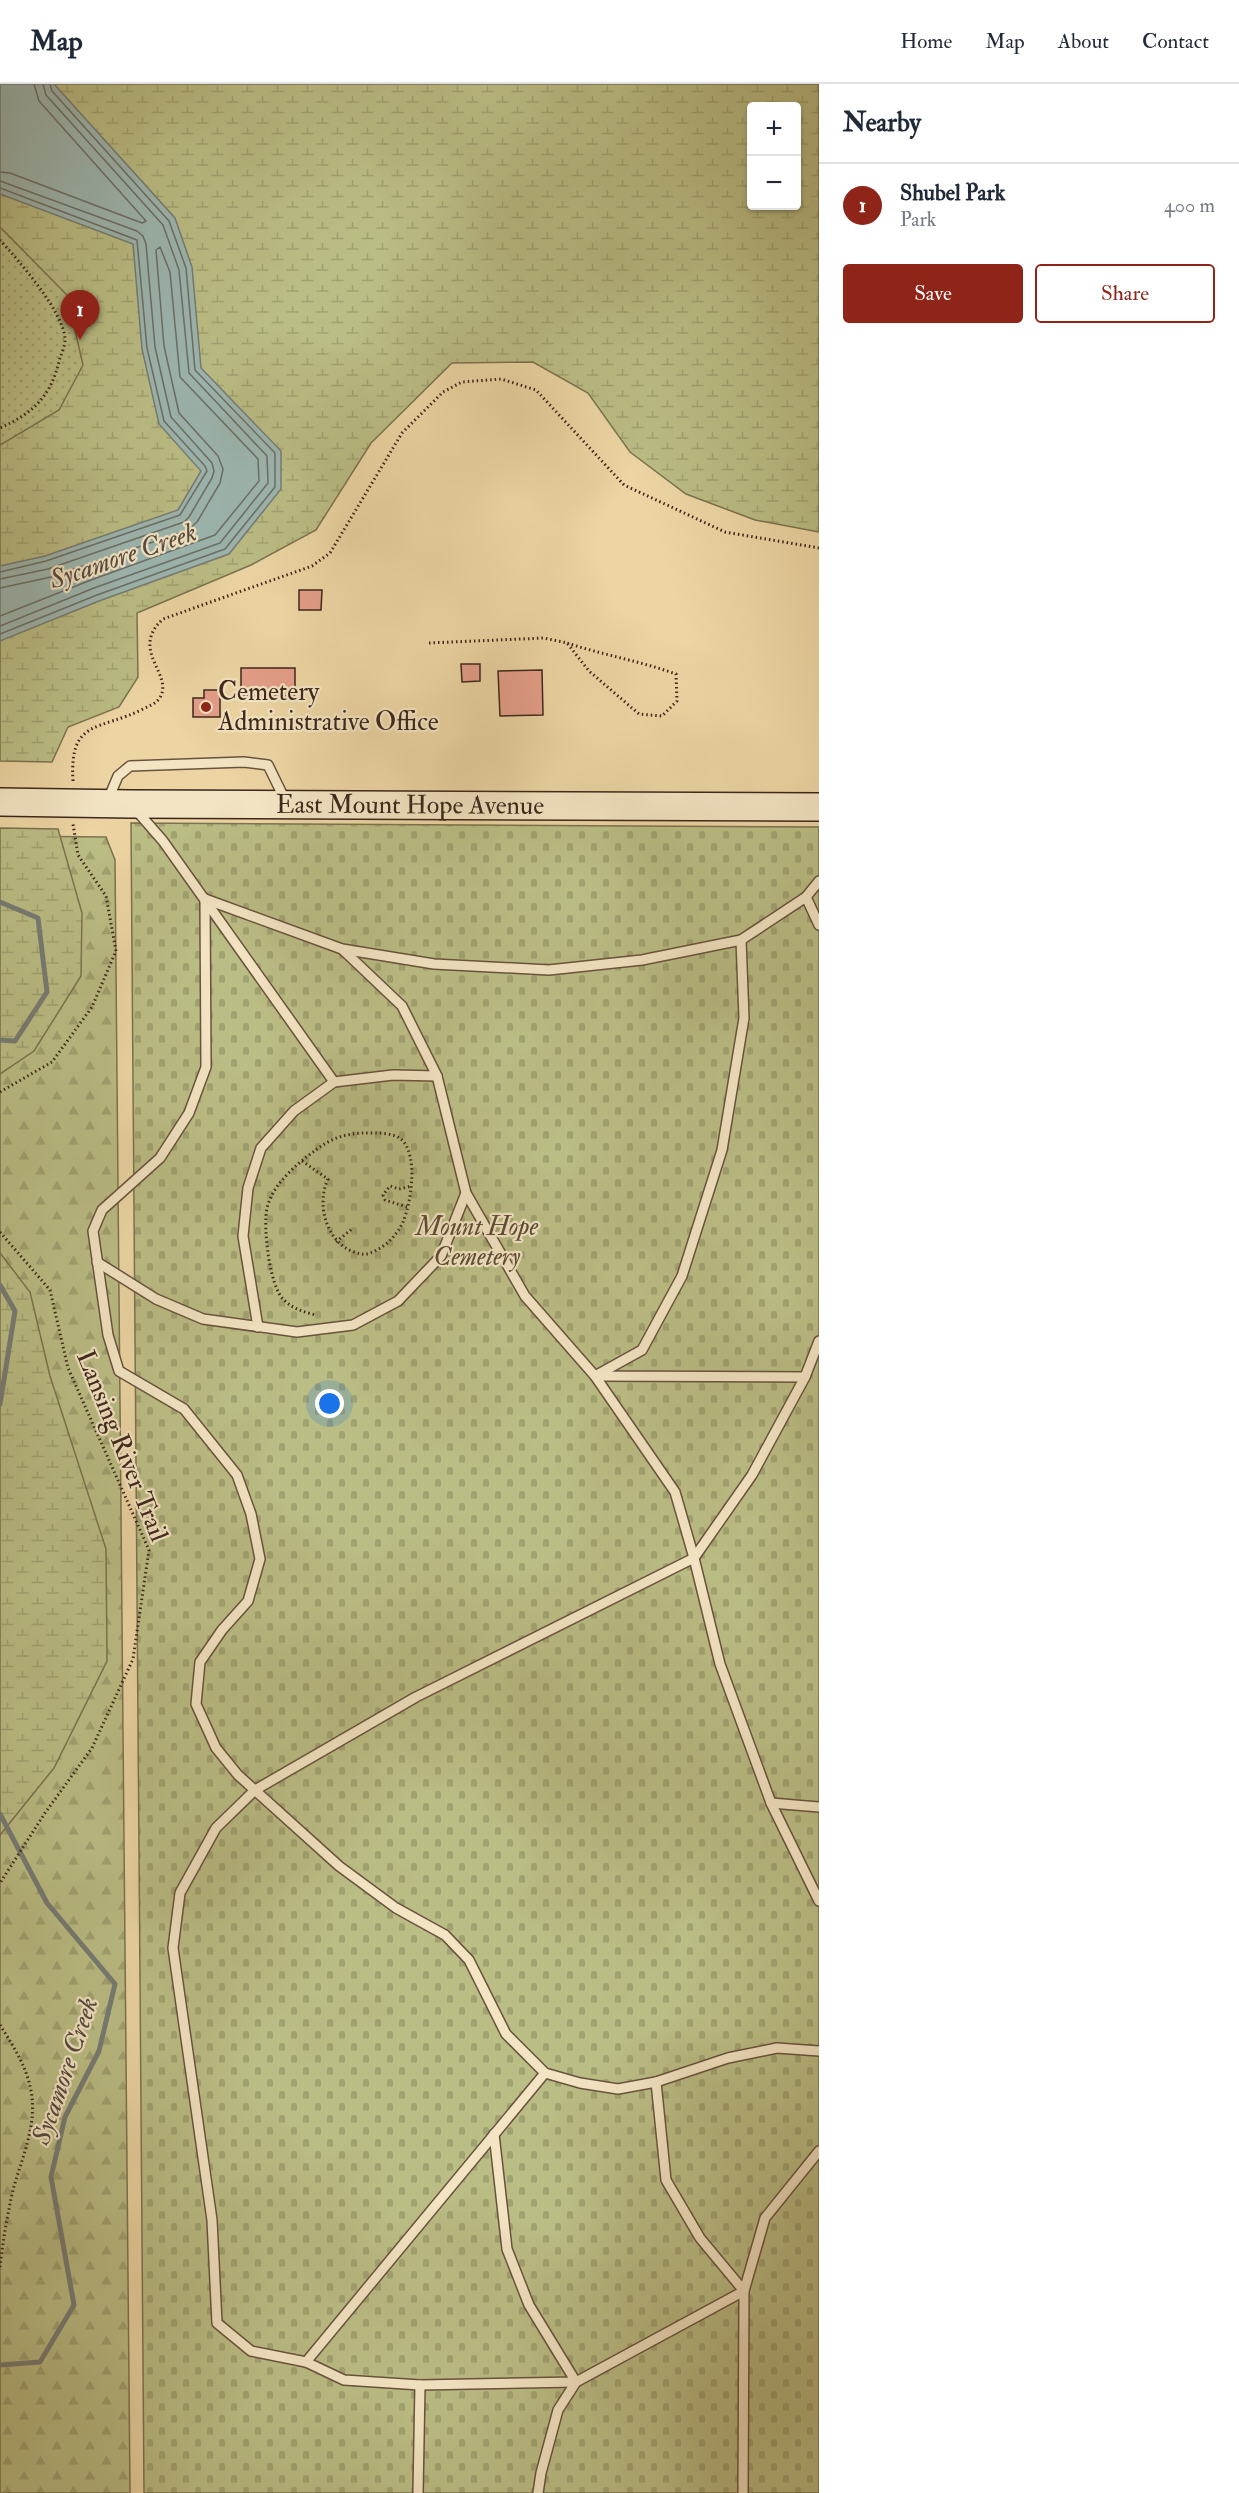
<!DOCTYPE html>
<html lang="en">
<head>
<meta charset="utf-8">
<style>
	:root { --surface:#fff; --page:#f6f6f7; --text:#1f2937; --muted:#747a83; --line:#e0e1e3; --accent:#8f2418 }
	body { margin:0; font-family:"IM FELL Double Pica",serif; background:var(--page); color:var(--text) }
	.controls { position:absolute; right:18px; top:18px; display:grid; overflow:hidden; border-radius:6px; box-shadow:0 2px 4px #0004 }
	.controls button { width:54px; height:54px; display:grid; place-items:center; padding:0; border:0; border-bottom:2px solid var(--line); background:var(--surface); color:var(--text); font:30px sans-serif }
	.you { position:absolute; left:330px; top:1320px; width:21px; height:21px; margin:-15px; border:4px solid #fff; border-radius:50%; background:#1a73e8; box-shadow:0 0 0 9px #1a73e833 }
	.badge { display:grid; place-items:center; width:39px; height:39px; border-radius:50%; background:var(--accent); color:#fff; font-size:20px; font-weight:700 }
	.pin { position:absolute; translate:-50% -50px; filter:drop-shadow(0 2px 3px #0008) }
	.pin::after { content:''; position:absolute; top:32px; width:21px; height:18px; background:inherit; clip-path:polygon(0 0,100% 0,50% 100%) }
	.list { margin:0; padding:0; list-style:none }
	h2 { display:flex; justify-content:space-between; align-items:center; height:78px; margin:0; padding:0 24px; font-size:26px }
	h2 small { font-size:20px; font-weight:400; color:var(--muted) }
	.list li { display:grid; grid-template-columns:39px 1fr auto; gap:18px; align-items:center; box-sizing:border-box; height:84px; padding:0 24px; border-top:2px solid var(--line) }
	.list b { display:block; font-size:22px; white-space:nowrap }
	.list p { margin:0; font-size:20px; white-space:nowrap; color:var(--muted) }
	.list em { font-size:20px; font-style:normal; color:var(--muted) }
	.actions { display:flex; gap:12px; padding:18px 24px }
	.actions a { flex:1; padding:14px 0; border:2px solid var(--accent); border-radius:6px; text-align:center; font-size:21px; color:var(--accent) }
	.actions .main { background:var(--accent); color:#fff }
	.map { position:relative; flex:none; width:819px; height:2409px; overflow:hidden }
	header { display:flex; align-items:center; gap:36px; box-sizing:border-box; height:84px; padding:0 30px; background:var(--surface); border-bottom:2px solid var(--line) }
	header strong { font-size:28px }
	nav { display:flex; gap:33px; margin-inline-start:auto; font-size:21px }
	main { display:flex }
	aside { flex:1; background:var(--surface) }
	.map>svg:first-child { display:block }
	.grass { fill:url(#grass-dots); stroke:#7c7250; stroke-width:1.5 }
	.forest { fill:url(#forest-firs); stroke:#7c7250; stroke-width:1.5 }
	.wetland { fill:url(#wetland-marsh); stroke:#7c7250; stroke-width:1.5; fill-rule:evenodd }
	.cemetery { fill:url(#cemetery-stones); stroke:#7c7250; stroke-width:1.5 }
	.water { fill:#9cb6b0; stroke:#767c75; stroke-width:1.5 }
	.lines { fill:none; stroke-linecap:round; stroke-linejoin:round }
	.shore { stroke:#6c6e66; stroke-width:1.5 }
	.stream { stroke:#767c75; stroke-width:5 }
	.building { fill:#e49e89; stroke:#3d261c; stroke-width:1.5 }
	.lane-casing { stroke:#69523e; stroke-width:12 }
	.secondary-casing { stroke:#3d261c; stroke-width:30 }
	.path { stroke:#3d261c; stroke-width:3; stroke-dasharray:1.5 3; stroke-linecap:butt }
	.lane { stroke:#f3e4c3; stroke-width:9 }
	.secondary { stroke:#f3e4c3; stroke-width:27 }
	.poi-dot { fill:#8f2418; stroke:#f3e4c3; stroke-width:2 }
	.labels { text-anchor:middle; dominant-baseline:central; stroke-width:4.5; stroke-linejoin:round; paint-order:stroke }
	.poi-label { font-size:26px; fill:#3d261c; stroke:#f3e4c3; text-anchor:start }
	.street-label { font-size:26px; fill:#3d261c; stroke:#f3e4c3 }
	.park-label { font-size:26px; font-style:italic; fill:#5c4c36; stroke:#f3e4c3 }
	.water-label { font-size:27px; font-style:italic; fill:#554a41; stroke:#f3e4c3 }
</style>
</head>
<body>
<header>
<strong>Map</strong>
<nav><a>Home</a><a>Map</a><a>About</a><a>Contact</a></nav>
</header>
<main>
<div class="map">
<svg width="819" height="2409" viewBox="0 0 819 2409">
	<defs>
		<pattern id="grass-dots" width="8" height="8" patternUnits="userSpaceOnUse" patternTransform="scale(1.5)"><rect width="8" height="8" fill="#babd84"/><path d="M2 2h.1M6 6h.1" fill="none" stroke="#a1a271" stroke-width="1.8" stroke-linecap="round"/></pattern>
		<pattern id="forest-firs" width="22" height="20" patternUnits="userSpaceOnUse" patternTransform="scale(1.5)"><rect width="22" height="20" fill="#babd84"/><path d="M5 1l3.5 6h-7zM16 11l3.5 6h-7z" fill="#a1a271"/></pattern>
		<pattern id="wetland-marsh" width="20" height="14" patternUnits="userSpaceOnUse" patternTransform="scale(1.5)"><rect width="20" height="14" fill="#babd84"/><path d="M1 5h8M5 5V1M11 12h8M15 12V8" fill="none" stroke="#a1a271"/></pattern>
		<pattern id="cemetery-stones" width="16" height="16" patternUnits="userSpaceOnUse" patternTransform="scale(1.5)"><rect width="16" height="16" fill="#babd84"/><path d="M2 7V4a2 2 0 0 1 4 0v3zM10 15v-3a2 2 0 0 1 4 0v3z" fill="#a1a271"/></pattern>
	</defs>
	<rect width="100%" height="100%" fill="#ecd5a3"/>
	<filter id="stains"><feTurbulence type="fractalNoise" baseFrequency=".00333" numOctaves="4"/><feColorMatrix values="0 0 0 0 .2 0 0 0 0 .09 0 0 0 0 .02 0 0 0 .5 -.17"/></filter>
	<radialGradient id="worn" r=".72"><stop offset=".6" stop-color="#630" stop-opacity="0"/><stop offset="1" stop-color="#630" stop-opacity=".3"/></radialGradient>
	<path class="grass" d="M 0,98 L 153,195 L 0,514 Z"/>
	<path class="forest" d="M 0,752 L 106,753 L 115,776 L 130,2409 L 0,2409 Z"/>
	<g class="wetland">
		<path d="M 0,0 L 819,0 L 819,448 L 755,436 L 686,410 L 630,368 L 588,309 L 533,278 L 452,279 L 371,359 L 316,446 L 251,481 L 137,529 L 138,593 L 119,623 L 68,643 L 52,678 L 0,677 L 0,361 L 59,326 L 83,281 L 67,211 L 0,143 ZM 752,22 L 796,22 L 796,122 L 752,122 Z"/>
		<path d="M 0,744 L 58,745 L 82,829 L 81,892 L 34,967 L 0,990 Z"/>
		<path d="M 0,1169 L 30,1208 L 50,1292 L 106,1465 L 107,1577 L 54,1684 L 0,1751 Z"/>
	</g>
	<path class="cemetery" d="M 131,739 L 819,743 L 819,2409 L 144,2409 Z"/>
	<path class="water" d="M 0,0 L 54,0 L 175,134 L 192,183 L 201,284 L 281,367 L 281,405 L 229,470 L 99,517 L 0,557 L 0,482 L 45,472 L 178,426 L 201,387 L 159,340 L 142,265 L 133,160 L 0,110 Z"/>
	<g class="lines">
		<g class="shore">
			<path d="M 0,88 L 10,89 L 142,139 L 146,137 L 39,17 L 34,0"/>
			<path d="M 0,97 L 137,147 L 143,152 L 146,160 L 155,263 L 171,333 L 212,379 L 214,387 L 212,394 L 189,433 L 184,438 L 48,485 L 0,495"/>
			<path d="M 0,104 L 137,156 L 147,264 L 164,337 L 205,382 L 207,387 L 180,431 L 46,477 L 0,488"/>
			<path d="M 0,504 L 51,493 L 188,446 L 197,438 L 220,399 L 223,385 L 218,372 L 179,329 L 164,262 L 156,166 L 160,163 L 170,188 L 180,293 L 258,375 L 259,397 L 215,451 L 91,496 L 0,532"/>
			<path d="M 0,542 L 94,504 L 220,459 L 268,399 L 267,372 L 189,289 L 179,186 L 163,141 L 46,11 L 43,0"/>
			<path d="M 0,550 L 97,511 L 225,465 L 275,403 L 275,369 L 195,286 L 186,184 L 169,137 L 52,7 L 50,0"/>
		</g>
		<g class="stream">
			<path d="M 0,818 L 38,834 L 47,908 L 15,957 L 0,956"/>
			<path d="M 0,1201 L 15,1227 L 0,1320"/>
			<path d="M 0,1730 L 47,1819 L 115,1900 L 99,1967 L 65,2033 L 51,2093 L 74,2221 L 40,2278 L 0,2281"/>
		</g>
	</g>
	<g class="building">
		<path d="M 299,506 L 322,506 L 321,526 L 299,526 Z"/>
		<path d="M 461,580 L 480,580 L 480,597 L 462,598 Z"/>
		<rect x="241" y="584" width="54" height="28"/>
		<path d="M 542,586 L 543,631 L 500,632 L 498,587 Z"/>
		<path d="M 204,606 L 220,606 L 220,633 L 193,633 L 193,614 L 204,614 Z"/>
	</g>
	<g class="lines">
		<defs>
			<g id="lane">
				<path d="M 107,718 L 118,692 L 130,682 L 244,678 L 268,681 L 286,718"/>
				<path d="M 136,726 L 163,757 L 334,998"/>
				<path d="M 806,813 L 819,841"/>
				<path d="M 205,815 L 206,983 L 189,1029 L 160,1074 L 102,1126 L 93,1147 L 108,1251 L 119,1287 L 184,1325 L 237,1391 L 251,1430 L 260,1475 L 248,1517 L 222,1546 L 200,1578 L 196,1620 L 216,1664 L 238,1691 L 339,1782 L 396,1824 L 445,1851 L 469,1876 L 506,1950 L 545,1989 L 580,1999 L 618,2005 L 656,1998 L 728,1974 L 777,1964 L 819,1967"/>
				<path d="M 205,815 L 342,865 L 434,880 L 549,886 L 642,876 L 741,856 L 806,813 L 819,797"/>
				<path d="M 741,856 L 744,934 L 722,1066 L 682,1192 L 642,1266 L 595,1292 L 805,1293"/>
				<path d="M 342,865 L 402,922 L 437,992 L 466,1109 L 525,1212 L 595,1292 L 675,1408 L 694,1474 L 720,1580 L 771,1719 L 819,1817"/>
				<path d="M 97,1178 L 156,1215 L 203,1235 L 297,1248 L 353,1241 L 398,1217 L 441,1172 L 466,1109"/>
				<path d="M 258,1243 L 243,1152 L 248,1104 L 261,1064 L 294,1027 L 334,998 L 393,991 L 437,992"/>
				<path d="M 819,1257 L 805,1293 L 752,1391 L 694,1474 L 416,1613 L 255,1706 L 216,1744 L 180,1809 L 173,1864 L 212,2136 L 217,2239 L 251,2267 L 306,2278 L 344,2296 L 420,2301 L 576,2298 L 744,2207 L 765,2134 L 819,2067"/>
				<path d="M 771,1719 L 819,1723"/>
				<path d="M 656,1998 L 666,2096 L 700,2154 L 744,2207 L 743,2409"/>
				<path d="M 494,2050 L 507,2165 L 529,2221 L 576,2298 L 558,2326 L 541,2389 L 538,2409"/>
				<path d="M 306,2278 L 545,1989"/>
				<path d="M 418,2409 L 420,2301"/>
			</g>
			<g id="secondary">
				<path id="s1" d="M 0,718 L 131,720 L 819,723"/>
			</g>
		</defs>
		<use href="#lane" class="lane-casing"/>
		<use href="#secondary" class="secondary-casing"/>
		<g class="path">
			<path d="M 0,156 C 18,176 65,229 65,256 C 65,261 62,269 60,274 C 51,312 35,328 0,344"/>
			<path d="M 429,559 L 544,554 L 567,559 L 589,587 L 639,630 L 662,632 L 677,617 L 676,590 C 640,577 603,571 567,559"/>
			<path d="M 73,697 C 69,634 100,647 143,625 C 149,622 155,620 159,615 C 176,591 128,567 163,535 L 312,482 L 330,469 L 402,349 L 443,308 L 462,298 L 501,295 L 536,306 L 624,401 L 725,448 L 819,464"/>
			<path d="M 0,1008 L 52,978 L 92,923 L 116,867 L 106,812 L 78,771 L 73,740"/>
			<path d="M 302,1077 L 328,1095 C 316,1120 326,1158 354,1168 C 362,1171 367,1171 375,1167 C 387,1161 397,1151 403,1138 C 411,1119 419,1071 401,1055 C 395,1050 383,1049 375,1049 C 338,1048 326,1057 298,1080 C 285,1092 272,1105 267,1124 C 263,1143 269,1202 284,1216 C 293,1225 304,1228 316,1231"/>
			<path d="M 407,1123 L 385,1116 L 383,1111 L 390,1102 L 399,1105 L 412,1102"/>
			<path d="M 0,1148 L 50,1206 L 68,1284 L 149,1466 L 133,1575 L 92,1664 L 45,1729 L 0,1799"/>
			<path d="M 336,1158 L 353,1144"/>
			<path d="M 0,1941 C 12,1960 25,1980 30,2002 C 39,2038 22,2073 13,2106 C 7,2132 3,2157 0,2183"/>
		</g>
		<use href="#lane" class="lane"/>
		<use href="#secondary" class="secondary"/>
	</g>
	<circle class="poi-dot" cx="206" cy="623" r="6"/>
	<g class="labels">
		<g class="poi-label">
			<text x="218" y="608">Cemetery<tspan x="218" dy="30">Administrative Office</tspan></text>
		</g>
		<g class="street-label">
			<text stroke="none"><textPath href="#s1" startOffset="410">East Mount Hope Avenue</textPath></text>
			<text transform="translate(122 1362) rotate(68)">Lansing River Trail</text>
		</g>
		<g class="park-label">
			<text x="477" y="1143">Mount Hope<tspan x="477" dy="30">Cemetery</tspan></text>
		</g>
		<g class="water-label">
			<text transform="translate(123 472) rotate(-19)">Sycamore Creek</text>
			<text transform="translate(65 1987) rotate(-71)">Sycamore Creek</text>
		</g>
	</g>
	<rect width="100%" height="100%" filter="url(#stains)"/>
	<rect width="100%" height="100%" fill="url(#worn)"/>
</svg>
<div class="controls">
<button>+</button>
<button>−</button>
</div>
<div class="you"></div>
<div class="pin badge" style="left:80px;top:256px">1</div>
</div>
<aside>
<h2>Nearby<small></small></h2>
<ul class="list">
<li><span class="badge">1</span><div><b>Shubel Park</b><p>Park</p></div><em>400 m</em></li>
</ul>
<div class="actions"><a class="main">Save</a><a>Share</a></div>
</aside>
</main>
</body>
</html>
